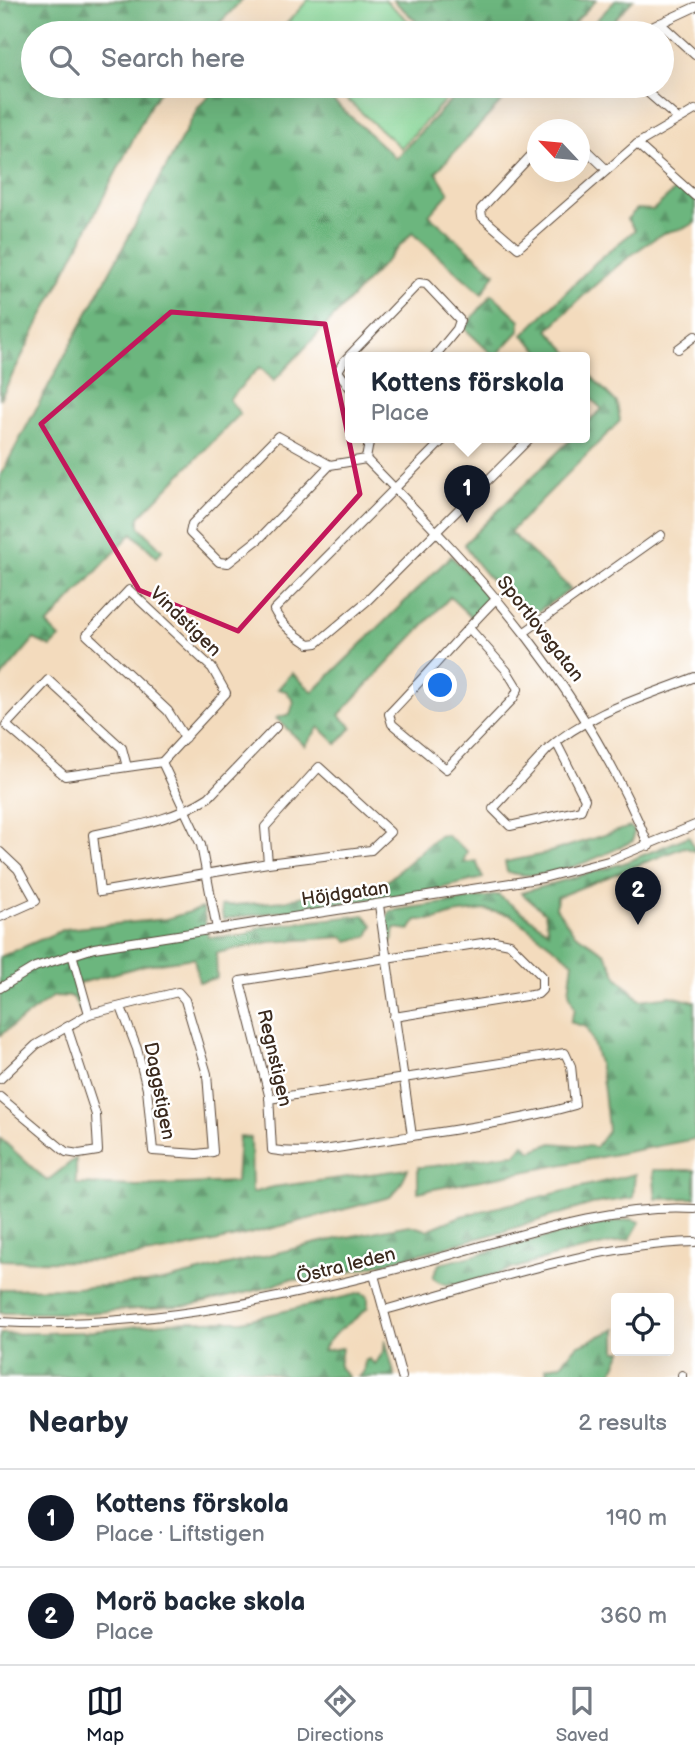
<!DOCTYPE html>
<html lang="en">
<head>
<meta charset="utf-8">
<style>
	:root { --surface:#fff; --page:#f2f2f3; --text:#1f2937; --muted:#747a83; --line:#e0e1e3; --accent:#111827 }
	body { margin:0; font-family:"Balsamiq Sans",sans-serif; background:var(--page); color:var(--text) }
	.controls { position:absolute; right:21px; bottom:21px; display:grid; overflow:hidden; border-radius:7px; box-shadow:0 7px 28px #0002 }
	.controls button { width:63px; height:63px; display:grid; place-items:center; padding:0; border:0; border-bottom:2px solid var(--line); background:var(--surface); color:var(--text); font:35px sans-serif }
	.compass { position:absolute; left:527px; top:119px; width:63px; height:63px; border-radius:50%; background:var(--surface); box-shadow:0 7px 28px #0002; rotate:296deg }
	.you { position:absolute; left:441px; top:686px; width:24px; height:24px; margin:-18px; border:5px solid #fff; border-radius:50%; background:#1a73e8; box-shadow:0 0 0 10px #1a73e833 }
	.badge { display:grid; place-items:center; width:46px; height:46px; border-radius:50%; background:var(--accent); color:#fff; font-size:23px; font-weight:700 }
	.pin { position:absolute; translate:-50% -58px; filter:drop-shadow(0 2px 4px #0008) }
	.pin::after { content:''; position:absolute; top:37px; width:24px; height:21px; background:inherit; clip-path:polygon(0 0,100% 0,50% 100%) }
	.popup { position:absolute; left:345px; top:352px; width:245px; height:91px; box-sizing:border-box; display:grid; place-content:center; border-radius:7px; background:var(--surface); filter:drop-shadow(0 2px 5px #0005); font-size:23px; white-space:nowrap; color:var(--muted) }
	.popup b { font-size:26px; color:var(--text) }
	.popup::after { content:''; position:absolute; left:50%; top:100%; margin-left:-14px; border:14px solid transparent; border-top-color:var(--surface) }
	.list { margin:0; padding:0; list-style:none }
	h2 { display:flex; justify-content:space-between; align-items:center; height:91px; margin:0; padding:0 28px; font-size:30px }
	h2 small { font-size:23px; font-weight:400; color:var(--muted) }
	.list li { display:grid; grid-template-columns:46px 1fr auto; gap:21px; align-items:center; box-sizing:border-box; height:98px; padding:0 28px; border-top:2px solid var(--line) }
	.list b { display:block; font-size:26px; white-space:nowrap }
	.list p { margin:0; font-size:23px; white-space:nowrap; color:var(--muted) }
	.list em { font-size:23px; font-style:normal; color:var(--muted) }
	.icon { flex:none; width:38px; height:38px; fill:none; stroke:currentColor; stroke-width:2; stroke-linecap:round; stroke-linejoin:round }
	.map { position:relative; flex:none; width:695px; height:1377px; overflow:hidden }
	.search { position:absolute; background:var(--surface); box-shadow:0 7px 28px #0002; left:21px; right:21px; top:21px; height:77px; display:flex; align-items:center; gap:18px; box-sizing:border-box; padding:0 24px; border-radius:38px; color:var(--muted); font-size:26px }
	.sheet { height:287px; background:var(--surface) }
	nav { display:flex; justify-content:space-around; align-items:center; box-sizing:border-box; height:98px; border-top:2px solid var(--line); background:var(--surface); font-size:19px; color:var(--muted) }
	nav a { display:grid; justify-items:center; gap:4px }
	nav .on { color:var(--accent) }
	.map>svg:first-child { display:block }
	.grass { fill:#85d595; stroke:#60805a; stroke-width:2 }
	.forest { fill:url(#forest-firs); stroke:#54704e; stroke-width:2 }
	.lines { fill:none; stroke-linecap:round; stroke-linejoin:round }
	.minor-casing { stroke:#574536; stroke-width:10 }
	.minor { stroke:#fff; stroke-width:8 }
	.marked { fill:none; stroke:#c2185b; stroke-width:5; stroke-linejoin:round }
	.labels { text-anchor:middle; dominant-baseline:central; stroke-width:5; stroke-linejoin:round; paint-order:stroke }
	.street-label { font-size:19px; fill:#3b2a1e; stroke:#fff }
</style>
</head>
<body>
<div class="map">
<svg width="695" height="1377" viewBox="0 0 695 1377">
	<defs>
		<pattern id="forest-firs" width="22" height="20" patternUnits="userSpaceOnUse" patternTransform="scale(1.75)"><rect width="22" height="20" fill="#6cb67e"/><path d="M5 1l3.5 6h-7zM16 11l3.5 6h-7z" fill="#5a9467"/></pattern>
	</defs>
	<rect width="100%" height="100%" fill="#fff"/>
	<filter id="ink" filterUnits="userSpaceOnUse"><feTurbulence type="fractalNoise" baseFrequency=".0143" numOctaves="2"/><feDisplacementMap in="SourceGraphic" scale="14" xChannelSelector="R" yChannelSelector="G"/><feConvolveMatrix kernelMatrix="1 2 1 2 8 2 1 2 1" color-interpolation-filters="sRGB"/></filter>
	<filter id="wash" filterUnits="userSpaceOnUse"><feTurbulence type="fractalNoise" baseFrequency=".00686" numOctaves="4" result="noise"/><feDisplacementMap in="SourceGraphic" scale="28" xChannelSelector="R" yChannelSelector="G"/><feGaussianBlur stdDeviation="1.57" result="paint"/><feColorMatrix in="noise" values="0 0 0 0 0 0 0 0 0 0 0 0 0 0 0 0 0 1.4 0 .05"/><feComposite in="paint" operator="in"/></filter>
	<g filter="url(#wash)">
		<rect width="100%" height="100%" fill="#f3dbbd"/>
		<g class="grass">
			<path d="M 308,0 L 385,0 L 422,33 L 278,33 Z"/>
			<path d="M 332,86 L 458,86 L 401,148 Z"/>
		</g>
		<g class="forest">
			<path d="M 0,0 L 242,0 L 210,33 L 33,33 L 33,86 L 163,86 L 151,104 L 0,399 Z"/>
			<path d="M 393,0 L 596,0 L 565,33 L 429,33 Z"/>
			<path d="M 616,0 L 633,0 L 602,33 L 584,33 Z"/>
			<path d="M 220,86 L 317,86 L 396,158 L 464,86 L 516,86 L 436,172 L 449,193 L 429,215 L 495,273 L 482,294 L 412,233 L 274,381 L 260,367 L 229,399 L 240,414 L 139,517 L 139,526 L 162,550 L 157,557 L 132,533 L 47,625 L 60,638 L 51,647 L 34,639 L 0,679 L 0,476 L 199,106 Z"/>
			<path d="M 675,190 L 684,191 L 695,201 L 695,222 C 684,232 672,228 660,235 C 618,262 583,295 548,330 L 573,357 L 546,357 L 523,335 L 596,262 L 635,230 L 627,219 L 637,209 L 653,210 Z"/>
			<path d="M 492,294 L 520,320 L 519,331 L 495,357 L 464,328 Z"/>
			<path d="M 584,369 L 617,403 L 620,421 L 510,532 L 571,589 L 537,612 C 509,603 478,569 464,544 L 573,437 L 584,437 L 584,426 L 602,409 L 584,392 Z"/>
			<path d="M 451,556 L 491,598 L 472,618 L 450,597 L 339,715 L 352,727 L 337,744 L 319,727 L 305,746 L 276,718 L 290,714 L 294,702 L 286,691 L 278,689 L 292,673 L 313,692 Z"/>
			<path d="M 630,827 L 634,830 L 633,841 C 598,858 546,884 507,872 L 505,862 L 540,855 Z"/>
			<path d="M 446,835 L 467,851 L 463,863 L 476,861 L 483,878 L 421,893 L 223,919 L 221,906 L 284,901 L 337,887 L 385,883 L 438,836 Z"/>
			<path d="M 689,836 L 695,851 L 684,847 L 557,897 L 556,908 L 574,933 L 605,953 L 618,978 L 640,1000 L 671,996 L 695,1002 L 695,1139 L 418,1192 L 418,1167 C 451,1166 483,1156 516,1154 L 524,1144 L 531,1151 L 552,1143 L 596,1147 L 608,1131 C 605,1096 602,1058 586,1027 L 570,1022 L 575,1009 L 569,992 L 573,962 L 511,915 L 485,910 L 453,914 L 435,920 L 417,920 L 410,930 L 394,928 L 393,939 L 388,946 L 386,920 L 390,911 L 498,895 L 548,931 L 545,913 L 521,893 L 624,863 Z"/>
			<path d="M 203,908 L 208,937 L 241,936 L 261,927 L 364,915 L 373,925 L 368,936 L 348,941 L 343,937 L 270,942 L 216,953 L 217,978 L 199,982 L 194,958 L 145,965 L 77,984 L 84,1009 L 80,1011 L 73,997 L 54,996 L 0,1035 L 0,957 L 65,929 L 166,919 Z"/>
			<path d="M 239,1137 L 251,1138 L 252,1193 L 273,1187 L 408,1169 L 400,1186 L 390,1197 C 302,1221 213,1246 123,1258 C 82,1263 41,1261 0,1260 L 0,1138 L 47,1181 L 76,1158 L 76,1184 L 137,1186 L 236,1182 Z"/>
			<path d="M 653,1170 L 695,1170 L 695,1198 L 656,1199 Z"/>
			<path d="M 635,1174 L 633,1198 L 592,1204 L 501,1232 L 350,1272 L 307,1281 L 290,1279 L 266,1288 L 193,1305 L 84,1313 L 0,1313 L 0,1289 L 75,1288 L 159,1282 L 321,1242 L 409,1225 L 427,1230 L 461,1216 Z"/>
			<path d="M 631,1219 L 640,1222 L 630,1239 L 559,1255 L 466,1283 C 454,1285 441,1287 433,1277 L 439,1264 C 503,1249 565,1230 631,1219 Z"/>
			<path d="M 361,1293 L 368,1296 L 368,1307 C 351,1326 335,1327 322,1351 L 342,1348 L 339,1367 L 348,1377 L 289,1377 L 239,1367 L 222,1377 L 0,1377 L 0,1334 L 85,1332 L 184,1321 L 242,1321 Z"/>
			<path d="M 616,1329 L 616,1351 L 622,1351 L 610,1377 L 547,1377 L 546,1368 L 561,1364 L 577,1346 Z"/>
			<path d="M 385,1339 L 395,1377 L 358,1377 L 363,1373 L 365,1361 L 369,1359 L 375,1364 L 384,1351 Z"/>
		</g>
	</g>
	<g filter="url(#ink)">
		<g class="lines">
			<defs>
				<g id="minor">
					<path d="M 660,23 L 695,55"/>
					<path d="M 646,33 L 652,27 L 695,7"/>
					<path d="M 640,86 L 677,118"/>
					<path d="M 556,130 L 561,130"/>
					<path d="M 580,144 L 606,169"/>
					<path d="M 637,144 L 695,196"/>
					<path d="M 538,148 L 481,209 L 482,217 L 518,248 L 637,144 L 695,110"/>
					<path d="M 678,349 L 695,336"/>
					<path d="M 350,388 L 338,371 L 344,361 L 419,283 L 426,284 L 460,320 L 457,329 L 434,357"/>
					<path d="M 446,437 L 274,610 C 281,624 296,636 309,644 L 317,643 L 367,601 L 531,437"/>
					<path d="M 366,459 C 487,582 582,684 649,846"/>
					<path d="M 366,459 L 370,437"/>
					<path d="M 330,465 L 260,538 L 228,563 L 219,562 L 190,533 L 192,524 L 278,436 L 330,465 L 366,459"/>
					<path d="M 469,628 L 507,671 L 518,689 L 513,699 L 446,769 L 392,724 L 389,714 C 426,676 460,635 497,598"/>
					<path d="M 526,631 L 661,535"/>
					<path d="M 556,742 L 585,799 L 581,810 L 510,826 L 493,809 L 548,749 C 589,712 645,697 695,677"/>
					<path d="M 162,762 L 226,693 L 212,668 L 129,590 L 87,635 L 168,711 L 185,738"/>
					<path d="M 162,762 L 201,845 L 217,929"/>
					<path d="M 127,767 L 122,748 L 48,680 L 6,725 L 65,776 L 162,762"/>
					<path d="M 0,852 L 18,869 L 36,901 L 0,917"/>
					<path d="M 268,863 L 265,827 L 319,767 L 390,832 L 371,850 L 268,863 L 100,892 L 93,835 C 134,826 174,820 209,797 L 276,727"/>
					<path d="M 379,905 L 412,1136"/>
					<path d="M 72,954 L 89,1014"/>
					<path d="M 0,988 L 35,967 L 94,948 L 543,878 L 608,861 L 695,825"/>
					<path d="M 0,1079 L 36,1045 L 89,1014 L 178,992 L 185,1000 L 207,1074 L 213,1152 L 197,1154 L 153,1151 L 147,1089 L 137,1049 L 121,1007"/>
					<path d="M 0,1097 L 66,1152 L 79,1154 L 98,1151 L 96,1115 L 67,1027"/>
					<path d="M 269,1099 L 565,1053 L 571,1066 L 575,1105 C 512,1123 444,1131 379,1141 C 345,1146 307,1156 272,1150 L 269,1095 L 240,981 L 495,941 L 510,944 L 542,976 L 542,990 L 538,994 L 394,1017"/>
					<path d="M 374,1275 L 402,1377"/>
					<path d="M 384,1310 C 487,1283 588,1245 695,1242"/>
					<path d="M 0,1322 C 147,1330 294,1297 435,1259 C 519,1236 607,1204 695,1209"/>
					<path d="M 682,1375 L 682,1377"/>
				</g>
			</defs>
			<use href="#minor" class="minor-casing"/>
			<use href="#minor" class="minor"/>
		</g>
	</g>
	<path class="marked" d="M 171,312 L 325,324 L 360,494 L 238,631 L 139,590 L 41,424 Z"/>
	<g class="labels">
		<g class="street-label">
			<text transform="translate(185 622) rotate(44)">Vindstigen</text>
			<text transform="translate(540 629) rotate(52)">Sportlovsgatan</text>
			<text transform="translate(345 894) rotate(-8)">Höjdgatan</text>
			<text transform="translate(274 1058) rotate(77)">Regnstigen</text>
			<text transform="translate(159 1091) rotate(79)">Daggstigen</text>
			<text transform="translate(346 1266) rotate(-14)">Östra leden</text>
		</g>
	</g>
</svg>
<div class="controls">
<button><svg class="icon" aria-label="locate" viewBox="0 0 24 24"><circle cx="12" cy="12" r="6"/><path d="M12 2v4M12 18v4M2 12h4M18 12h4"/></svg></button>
</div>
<svg class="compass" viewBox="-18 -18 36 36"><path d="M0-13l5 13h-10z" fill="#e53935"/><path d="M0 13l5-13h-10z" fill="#747a83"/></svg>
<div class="you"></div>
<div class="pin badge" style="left:467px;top:523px">1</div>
<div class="popup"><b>Kottens förskola</b>Place</div>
<div class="pin badge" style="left:638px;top:925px">2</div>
<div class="search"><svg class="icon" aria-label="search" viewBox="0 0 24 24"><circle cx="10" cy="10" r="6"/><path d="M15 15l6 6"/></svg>Search here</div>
</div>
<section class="sheet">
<h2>Nearby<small>2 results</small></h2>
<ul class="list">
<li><span class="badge">1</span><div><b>Kottens förskola</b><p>Place · Liftstigen</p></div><em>190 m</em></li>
<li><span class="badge">2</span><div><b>Morö backe skola</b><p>Place</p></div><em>360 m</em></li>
</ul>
</section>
<nav>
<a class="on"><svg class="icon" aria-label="map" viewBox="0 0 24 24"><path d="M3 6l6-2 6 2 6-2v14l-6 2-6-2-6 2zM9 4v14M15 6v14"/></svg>Map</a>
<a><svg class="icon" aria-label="directions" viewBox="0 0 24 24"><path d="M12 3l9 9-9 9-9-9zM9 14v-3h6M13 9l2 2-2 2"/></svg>Directions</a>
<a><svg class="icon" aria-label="saved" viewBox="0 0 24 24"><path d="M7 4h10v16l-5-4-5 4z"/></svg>Saved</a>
</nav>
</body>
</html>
